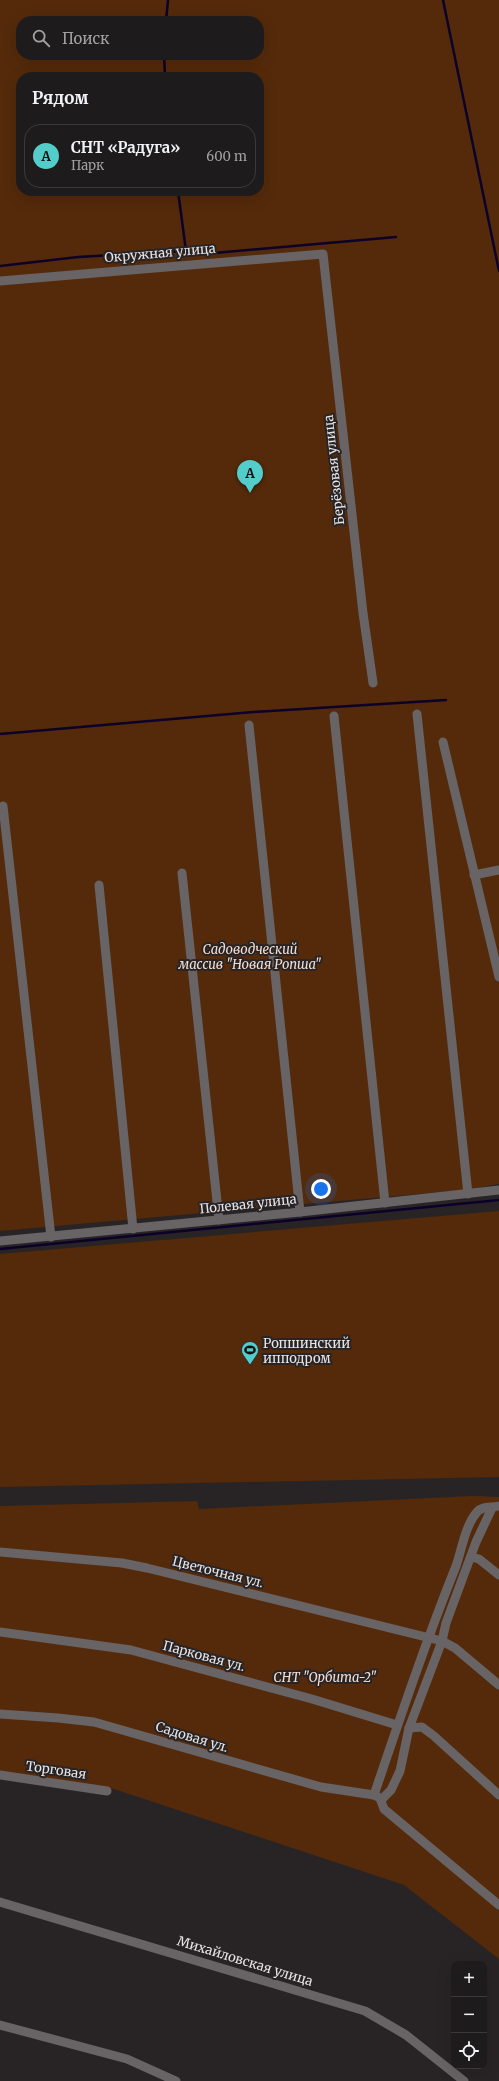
<!DOCTYPE html>
<html lang="ru">
<head>
<meta charset="utf-8">
<style>
	:root { --surface:#1e1b1c; --page:#2b2829; --text:#f1f3f6; --muted:#a1a1a3; --line:#3c393b; --accent:#53cdca }
	body { margin:0; font-family:Merriweather,serif; background:var(--page); color:var(--text) }
	.controls { position:absolute; right:12px; bottom:12px; display:grid; overflow:hidden; border-radius:8px; box-shadow:0 4px 16px #0002 }
	.controls button { width:36px; height:36px; display:grid; place-items:center; padding:0; border:0; border-bottom:1px solid var(--line); background:var(--surface); color:var(--text); font:20px sans-serif }
	.you { position:absolute; left:321px; top:1189px; width:14px; height:14px; margin:-10px; border:3px solid #fff; border-radius:50%; background:#1a73e8; box-shadow:0 0 0 6px #1a73e833 }
	.badge { display:grid; place-items:center; width:26px; height:26px; border-radius:50%; background:var(--accent); color:#111; font-size:13px; font-weight:700 }
	.pin { position:absolute; translate:-50% -33px; filter:drop-shadow(0 1px 2px #0008) }
	.pin::after { content:''; position:absolute; top:21px; width:14px; height:12px; background:inherit; clip-path:polygon(0 0,100% 0,50% 100%) }
	.list { margin:0; padding:0; list-style:none }
	h2 { display:flex; justify-content:space-between; align-items:center; height:52px; margin:0; padding:0 16px; font-size:17px }
	h2 small { font-size:13px; font-weight:400; color:var(--muted) }
	.list li { display:grid; grid-template-columns:26px 1fr auto; gap:12px; align-items:center; box-sizing:border-box; height:64px; margin:0 8px 8px; padding:0 8px; border:1px solid var(--line); border-radius:16px }
	.list b { display:block; font-size:15px; white-space:nowrap }
	.list p { margin:0; font-size:13px; white-space:nowrap; color:var(--muted) }
	.list em { font-size:13px; font-style:normal; color:var(--muted) }
	.icon { flex:none; width:22px; height:22px; fill:none; stroke:currentColor; stroke-width:2; stroke-linecap:round; stroke-linejoin:round }
	.map { position:relative; flex:none; width:499px; height:2081px; overflow:hidden }
	.search { position:absolute; background:var(--surface); box-shadow:0 4px 16px #0002; left:16px; top:16px; width:248px; height:44px; display:flex; align-items:center; gap:10px; box-sizing:border-box; padding:0 14px; border-radius:16px; color:var(--muted); font-size:15px }
	.panel { position:absolute; background:var(--surface); box-shadow:0 4px 16px #0002; left:16px; top:72px; width:248px; height:124px; border-radius:16px }
	.map>svg:first-child { display:block }
	.green { fill:#542a0a; fill-rule:evenodd }
	.lines { fill:none; stroke-linecap:round; stroke-linejoin:round }
	.stream { stroke:#0c0229; stroke-width:2.5 }
	.minor { stroke:#686365; stroke-width:9 }
	.labels { text-anchor:middle; dominant-baseline:central; stroke-width:4; stroke-linejoin:round; paint-order:stroke }
	.street-label { font-size:13px; fill:#e7e4e5; stroke:#282426 }
	.park-label { font-size:13px; font-style:italic; fill:#f5ded0; stroke:#282426 }
	.poi-label { font-size:13px; fill:#e7e4e5; stroke:#282426; text-anchor:start }
</style>
</head>
<body>
<div class="map">
<svg width="499" height="2081" viewBox="0 0 499 2081">
	<rect width="100%" height="100%" fill="#282426"/>
	<g class="green">
		<path d="M 0,0 L 499,0 L 499,1184 L 463,1190 L 0,1231 ZM 21,21 L 259,21 L 259,55 L 21,55 ZM 21,77 L 259,77 L 259,191 L 21,191 Z"/>
		<path d="M 499,1211 L 499,1477 L 0,1487 L 0,1254 Z"/>
		<path d="M 472,1496 L 499,1497 L 499,1959 L 404,1885 L 114,1789 L 0,1773 L 0,1506 L 197,1501 L 199,1509 Z"/>
	</g>
	<g class="lines">
		<g class="stream">
			<path d="M 443,0 L 499,271"/>
			<path d="M 166,21 L 168,0"/>
			<path d="M 164,55 L 165,77"/>
			<path d="M 192,255 L 396,237"/>
			<path d="M 0,266 L 78,257 L 186,251 L 178,191"/>
			<path d="M 0,734 L 253,712 L 446,700"/>
			<path d="M 0,1249 L 499,1200"/>
		</g>
		<g class="minor">
			<path d="M 0,281 L 323,254 L 363,613 L 373,683"/>
			<path d="M 417,714 L 468,1194"/>
			<path d="M 334,716 L 385,1203"/>
			<path d="M 249,725 L 300,1212"/>
			<path d="M 443,742 L 499,977"/>
			<path d="M 3,806 L 51,1237"/>
			<path d="M 182,873 L 219,1220"/>
			<path d="M 474,875 L 499,870"/>
			<path d="M 99,885 L 133,1229"/>
			<path d="M 0,1241 L 300,1212 L 499,1190"/>
			<path d="M 0,1552 L 122,1563 L 147,1568 L 442,1641 L 455,1648 L 499,1685"/>
			<path d="M 471,1557 L 479,1559 L 499,1575"/>
			<path d="M 0,1632 L 131,1650 L 312,1699 L 397,1725"/>
			<path d="M 0,1714 L 58,1718 L 94,1722 L 321,1787 L 374,1795 L 380,1798 L 384,1809 L 499,1905"/>
			<path d="M 409,1728 L 422,1727 L 434,1736 L 499,1795"/>
			<path d="M 0,1775 L 107,1791"/>
			<path d="M 374,1795 C 400,1718 426,1641 456,1566 C 462,1549 465,1526 477,1512 C 482,1506 491,1508 499,1506"/>
			<path d="M 381,1800 L 391,1790 L 400,1771 L 409,1728 L 442,1641 L 446,1623 L 476,1542 L 492,1508"/>
			<path d="M 0,1902 L 365,2011 L 406,2035 L 464,2081"/>
			<path d="M 0,2025 L 127,2059 L 176,2081"/>
		</g>
	</g>
	<defs>
		<symbol id="stadium-pin" viewBox="-11 -11 22 30"><path d="M0 17L-7.5 6A9.5 9.5 0 1 1 7.5 6Z" fill="#53cdca" stroke="#282426"/><path d="M0-5a6.5 5 0 1 0 0 10a6.5 5 0 1 0 0-10ZM-3.5-1.8h7v3.6h-7Z" fill="#111"/></symbol>
	</defs>
	<g fill-rule="evenodd">
		<use href="#stadium-pin" x="240" y="1340" width="20" height="27"/>
	</g>
	<g class="labels">
		<g class="street-label">
			<text transform="translate(160 253) rotate(-5)">Окружная улица</text>
			<text transform="translate(334 470) rotate(-96)">Берёзовая улица</text>
			<text transform="translate(248 1204) rotate(-6)">Полевая улица</text>
			<text transform="translate(218 1572) rotate(14)">Цветочная ул.</text>
			<text transform="translate(204 1656) rotate(15)">Парковая ул.</text>
			<text transform="translate(192 1737) rotate(17)">Садовая ул.</text>
			<text transform="translate(56 1770) rotate(8)">Торговая</text>
			<text transform="translate(245 1961) rotate(17)">Михайловская улица</text>
		</g>
		<g class="park-label">
			<text x="250" y="949">Садоводческий<tspan x="250" dy="15">массив "Новая Ропша"</tspan></text>
			<text x="325" y="1677">СНТ "Орбита-2"</text>
		</g>
		<g class="poi-label">
			<text x="263" y="1343">Ропшинский<tspan x="263" dy="15">ипподром</tspan></text>
		</g>
	</g>
</svg>
<div class="controls">
<button>+</button>
<button>−</button>
<button><svg class="icon" aria-label="locate" viewBox="0 0 24 24"><circle cx="12" cy="12" r="6"/><path d="M12 2v4M12 18v4M2 12h4M18 12h4"/></svg></button>
</div>
<div class="you"></div>
<div class="pin badge" style="left:250px;top:493px">A</div>
<div class="search"><svg class="icon" aria-label="search" viewBox="0 0 24 24"><circle cx="10" cy="10" r="6"/><path d="M15 15l6 6"/></svg>Поиск</div>
<section class="panel">
<h2>Рядом<small></small></h2>
<ul class="list">
<li><span class="badge">A</span><div><b>СНТ «Радуга»</b><p>Парк</p></div><em>600 m</em></li>
</ul>
</section>
</div>
</body>
</html>
